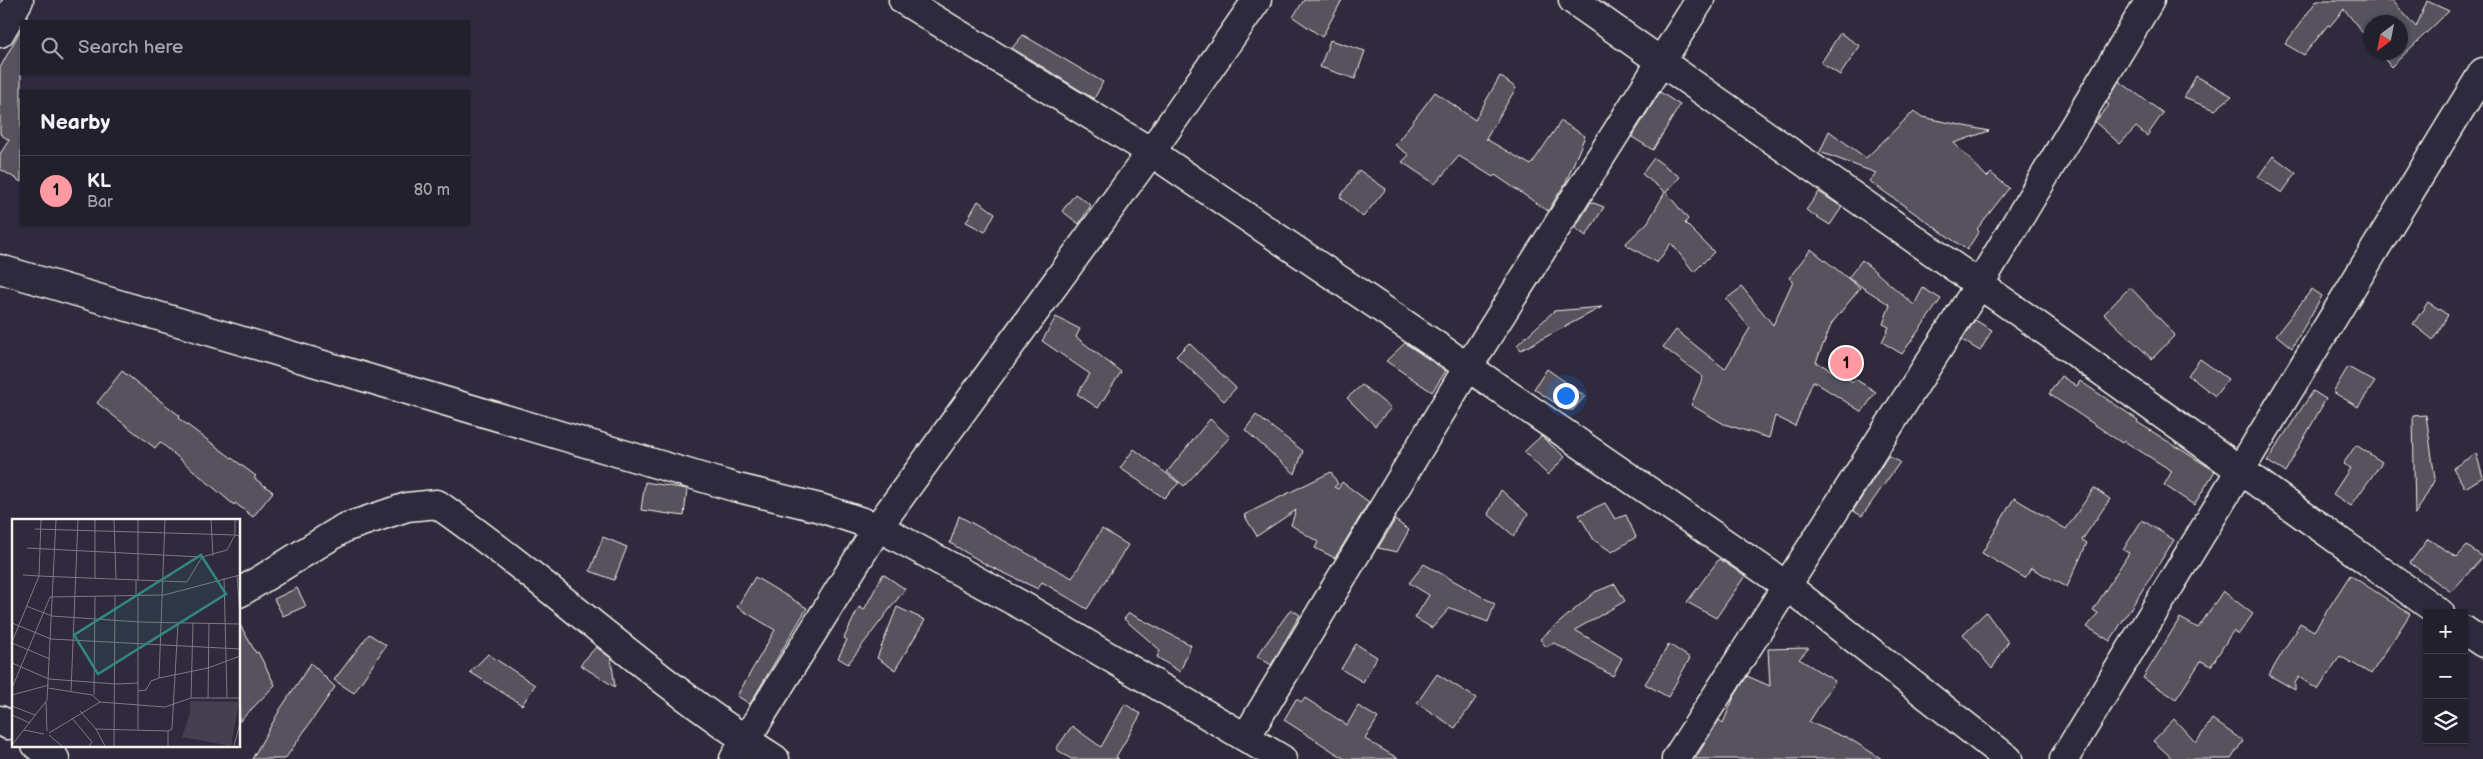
<!DOCTYPE html>
<html lang="en">
<head>
<meta charset="utf-8">
<style>
	:root { --surface:#23202e; --page:#2f2d3a; --text:#f1f3f6; --muted:#a3a3aa; --line:#403e4a; --accent:#ff9aa2 }
	body { margin:0; font-family:"Balsamiq Sans",sans-serif; background:var(--page); color:var(--text) }
	.controls { position:absolute; right:15px; bottom:15px; display:grid; overflow:hidden; border-radius:0px; box-shadow:0 1px 4px #0004 }
	.controls button { width:45px; height:45px; display:grid; place-items:center; padding:0; border:0; border-bottom:1px solid var(--line); background:var(--surface); color:var(--text); font:25px sans-serif }
	.compass { position:absolute; left:2363px; top:15px; width:45px; height:45px; border-radius:50%; background:var(--surface); box-shadow:0 1px 4px #0004; rotate:212deg }
	.you { position:absolute; left:1565px; top:395px; width:18px; height:18px; margin:-12px; border:4px solid #fff; border-radius:50%; background:#1a73e8; box-shadow:0 0 0 8px #1a73e833 }
	.badge { display:grid; place-items:center; width:32px; height:32px; border-radius:50%; background:var(--accent); color:#111; font-size:16px; font-weight:700 }
	.pin { position:absolute; translate:-50% -50%; border:2px solid #fff; box-shadow:0 1px 5px #0006 }
	.list { margin:0; padding:0; list-style:none }
	h2 { display:flex; justify-content:space-between; align-items:center; height:65px; margin:0; padding:0 20px; font-size:21px }
	h2 small { font-size:16px; font-weight:400; color:var(--muted) }
	.list li { display:grid; grid-template-columns:32px 1fr auto; gap:15px; align-items:center; box-sizing:border-box; height:70px; padding:0 20px; border-top:1px solid var(--line) }
	.list b { display:block; font-size:19px; white-space:nowrap }
	.list p { margin:0; font-size:16px; white-space:nowrap; color:var(--muted) }
	.list em { font-size:16px; font-style:normal; color:var(--muted) }
	.icon { flex:none; width:28px; height:28px; fill:none; stroke:currentColor; stroke-width:2; stroke-linecap:round; stroke-linejoin:round }
	.map { position:relative; flex:none; width:2483px; height:759px; overflow:hidden }
	.search { position:absolute; background:var(--surface); box-shadow:0 1px 4px #0004; left:20px; top:20px; width:450px; height:55px; display:flex; align-items:center; gap:12px; box-sizing:border-box; padding:0 18px; border-radius:0px; color:var(--muted); font-size:19px }
	.panel { position:absolute; background:var(--surface); box-shadow:0 1px 4px #0004; left:20px; top:90px; width:450px; height:135px; border-radius:0px }
	.map>svg:first-child { display:block }
	.building { fill:#56525f; stroke:#f4f1e8 }
	.lines { fill:none; stroke-linecap:round; stroke-linejoin:round }
	.minor-casing { stroke:#f4f1e8; stroke-width:31 }
	.minor { stroke:#2f2a3d; stroke-width:28 }
	.inset-road { fill:none; stroke:#7e7a81; stroke-width:1 }
	.view { fill:#318880; fill-opacity:0.15; stroke:#318880; stroke-width:2.5 }
	.inset-edge { fill:none; stroke:#f4f1e8; stroke-width:2.5 }
</style>
</head>
<body>
<div class="map">
<svg width="2483" height="759" viewBox="0 0 2483 759">
	<rect width="100%" height="100%" fill="#2f2a3d"/>
	<filter id="ink" filterUnits="userSpaceOnUse"><feTurbulence type="fractalNoise" baseFrequency=".02" numOctaves="2"/><feDisplacementMap in="SourceGraphic" scale="10" xChannelSelector="R" yChannelSelector="G"/><feConvolveMatrix kernelMatrix="1 2 1 2 8 2 1 2 1" color-interpolation-filters="sRGB"/></filter>
	<g filter="url(#ink)">
		<g class="building">
			<path d="M 1304,0 L 1342,0 L 1322,37 L 1293,17 Z"/>
			<path d="M 2317,0 L 2392,0 L 2416,27 L 2427,1 L 2449,11 L 2391,67 L 2379,52 L 2400,52 L 2400,22 L 2370,22 L 2370,42 L 2344,9 L 2330,26 L 2328,25 L 2304,55 L 2285,44 Z"/>
			<path d="M 21,29 L 21,182 L 0,169 L 0,154 L 9,140 L 0,134 L 0,68 Z"/>
			<path d="M 1840,33 L 1860,46 L 1840,75 L 1821,63 Z"/>
			<path d="M 1023,35 L 1103,82 L 1094,99 L 1012,48 Z"/>
			<path d="M 1330,40 L 1365,51 L 1355,79 L 1320,67 Z"/>
			<path d="M 1500,76 L 1516,88 L 1486,139 L 1531,165 L 1561,121 L 1585,136 L 1566,182 L 1548,211 L 1495,175 L 1493,177 L 1459,156 L 1435,184 L 1402,162 L 1409,155 L 1395,145 L 1435,92 L 1475,120 Z"/>
			<path d="M 2196,76 L 2232,96 L 2215,110 L 2184,98 Z"/>
			<path d="M 2119,81 L 2163,113 L 2147,136 L 2136,127 L 2120,144 L 2095,122 L 2109,105 L 2106,103 Z"/>
			<path d="M 1660,92 L 1680,105 L 1653,150 L 1632,137 Z"/>
			<path d="M 1914,111 L 1922,117 L 1989,131 L 1954,143 L 1987,177 L 1991,173 L 2009,188 L 1977,229 L 1979,231 L 1967,250 L 1869,181 L 1876,173 L 1820,152 L 1829,131 L 1866,158 Z"/>
			<path d="M 2273,156 L 2296,173 L 2282,193 L 2258,177 Z"/>
			<path d="M 1654,158 L 1680,177 L 1666,192 L 1688,219 L 1685,223 L 1714,252 L 1694,272 L 1671,243 L 1657,263 L 1625,244 L 1648,222 L 1665,192 L 1642,174 Z"/>
			<path d="M 1359,170 L 1386,189 L 1363,217 L 1340,197 Z"/>
			<path d="M 1819,192 L 1842,207 L 1830,225 L 1806,210 Z"/>
			<path d="M 1075,194 L 1091,205 L 1079,224 L 1062,211 Z"/>
			<path d="M 978,201 L 995,213 L 985,232 L 966,222 Z"/>
			<path d="M 1591,202 L 1604,207 L 1586,236 L 1575,228 Z"/>
			<path d="M 1811,249 L 1860,288 L 1832,323 L 1816,362 L 1853,382 L 1855,379 L 1876,392 L 1862,412 L 1813,381 L 1795,426 L 1775,416 L 1769,438 L 1724,424 L 1691,405 L 1703,377 L 1663,347 L 1676,330 L 1725,369 L 1750,328 L 1726,299 L 1742,287 L 1773,325 L 1793,281 L 1789,278 Z"/>
			<path d="M 1862,260 L 1914,305 L 1923,288 L 1941,299 L 1902,354 L 1882,342 L 1889,327 L 1883,324 L 1890,305 L 1848,278 Z"/>
			<path d="M 2130,287 L 2175,335 L 2152,359 L 2104,314 Z"/>
			<path d="M 2312,289 L 2322,296 L 2292,348 L 2276,335 Z"/>
			<path d="M 2428,302 L 2448,315 L 2433,340 L 2413,324 Z"/>
			<path d="M 1602,307 L 1521,350 L 1517,345 L 1554,311 Z"/>
			<path d="M 1056,317 L 1080,329 L 1076,337 L 1121,372 L 1098,408 L 1077,394 L 1090,374 L 1042,341 Z"/>
			<path d="M 1975,320 L 1992,330 L 1980,351 L 1962,340 Z"/>
			<path d="M 1189,343 L 1236,388 L 1224,401 L 1176,356 Z"/>
			<path d="M 1405,343 L 1446,371 L 1432,392 L 1386,361 Z"/>
			<path d="M 2200,359 L 2228,379 L 2215,396 L 2188,375 Z"/>
			<path d="M 2348,367 L 2375,382 L 2358,407 L 2333,392 Z"/>
			<path d="M 1547,369 L 1585,396 L 1573,410 L 1566,410 L 1534,389 Z"/>
			<path d="M 122,371 L 180,416 L 178,418 L 256,476 L 254,478 L 273,492 L 253,517 L 235,503 L 234,505 L 160,442 L 155,448 L 97,403 Z"/>
			<path d="M 2061,376 L 2077,386 L 2080,381 L 2138,420 L 2137,422 L 2215,471 L 2194,505 L 2164,485 L 2172,471 L 2124,441 L 2122,443 L 2049,394 Z"/>
			<path d="M 1362,385 L 1391,408 L 1375,426 L 1347,398 Z"/>
			<path d="M 2313,391 L 2326,399 L 2285,472 L 2267,461 Z"/>
			<path d="M 1256,415 L 1303,451 L 1295,474 L 1245,430 Z"/>
			<path d="M 2426,415 L 2435,479 L 2415,515 L 2413,416 Z"/>
			<path d="M 1210,419 L 1230,437 L 1184,486 L 1167,472 Z"/>
			<path d="M 1541,436 L 1565,457 L 1548,475 L 1524,452 Z"/>
			<path d="M 2356,445 L 2382,462 L 2351,506 L 2333,494 L 2350,468 L 2343,464 Z"/>
			<path d="M 1134,449 L 1179,483 L 1164,498 L 1120,468 Z"/>
			<path d="M 2476,453 L 2483,477 L 2465,488 L 2453,468 Z"/>
			<path d="M 1888,456 L 1900,462 L 1862,516 L 1853,511 Z"/>
			<path d="M 1331,472 L 1338,484 L 1334,487 L 1338,489 L 1342,482 L 1369,502 L 1335,558 L 1315,548 L 1318,542 L 1291,525 L 1296,510 L 1257,536 L 1244,515 Z"/>
			<path d="M 645,482 L 687,489 L 684,516 L 641,510 Z"/>
			<path d="M 2094,488 L 2110,499 L 2082,540 L 2087,543 L 2067,587 L 2031,568 L 2025,578 L 1982,553 L 2014,498 L 2066,529 Z"/>
			<path d="M 1501,490 L 1528,514 L 1514,536 L 1488,514 Z"/>
			<path d="M 1605,503 L 1615,519 L 1626,515 L 1636,537 L 1612,552 L 1594,540 L 1579,515 Z"/>
			<path d="M 959,516 L 1072,578 L 1102,529 L 1128,545 L 1087,609 L 1042,582 L 1038,589 L 987,565 L 950,543 Z"/>
			<path d="M 1395,520 L 1409,530 L 1397,552 L 1378,548 Z"/>
			<path d="M 2142,520 L 2174,540 L 2110,641 L 2087,627 L 2098,613 L 2093,610 L 2129,553 L 2123,550 Z"/>
			<path d="M 603,537 L 627,547 L 614,580 L 590,571 Z"/>
			<path d="M 2428,539 L 2457,557 L 2467,546 L 2483,557 L 2451,592 L 2410,563 Z"/>
			<path d="M 1719,559 L 1745,576 L 1716,618 L 1687,602 Z"/>
			<path d="M 1424,564 L 1495,604 L 1488,622 L 1450,608 L 1432,628 L 1415,618 L 1429,595 L 1409,583 Z"/>
			<path d="M 883,574 L 905,589 L 848,664 L 838,658 L 847,640 L 844,638 L 859,607 L 864,610 Z"/>
			<path d="M 2350,575 L 2410,614 L 2371,674 L 2340,656 L 2318,690 L 2299,677 L 2295,683 L 2295,690 L 2269,675 L 2300,623 L 2314,631 Z"/>
			<path d="M 755,577 L 807,608 L 750,704 L 737,696 L 775,630 L 737,607 Z"/>
			<path d="M 1615,584 L 1625,601 L 1575,630 L 1622,658 L 1613,676 L 1554,643 L 1546,647 L 1540,639 L 1595,592 Z"/>
			<path d="M 297,588 L 306,606 L 283,616 L 274,599 Z"/>
			<path d="M 2223,591 L 2253,614 L 2238,635 L 2233,631 L 2211,666 L 2201,661 L 2176,699 L 2143,678 L 2180,618 L 2198,628 Z"/>
			<path d="M 897,607 L 925,620 L 895,670 L 877,658 Z"/>
			<path d="M 1291,609 L 1300,615 L 1271,665 L 1257,656 Z"/>
			<path d="M 1986,612 L 2008,642 L 1992,669 L 1963,634 Z"/>
			<path d="M 1129,613 L 1191,645 L 1180,672 L 1157,657 L 1160,650 L 1124,619 Z"/>
			<path d="M 239,623 L 256,653 L 258,652 L 275,685 L 239,722 Z"/>
			<path d="M 369,634 L 386,645 L 354,693 L 334,680 Z"/>
			<path d="M 1356,644 L 1377,657 L 1363,682 L 1341,669 Z"/>
			<path d="M 1669,644 L 1690,658 L 1668,697 L 1645,684 Z"/>
			<path d="M 596,647 L 611,658 L 615,687 L 580,665 Z"/>
			<path d="M 1809,648 L 1799,659 L 1835,681 L 1809,722 L 1844,737 L 1845,736 L 1882,759 L 1695,759 L 1719,720 L 1723,723 L 1734,697 L 1747,676 L 1770,686 L 1768,649 Z"/>
			<path d="M 488,654 L 535,685 L 522,705 L 470,672 Z"/>
			<path d="M 311,663 L 335,687 L 285,759 L 252,759 L 281,708 Z"/>
			<path d="M 1437,674 L 1476,698 L 1455,728 L 1417,703 Z"/>
			<path d="M 1305,698 L 1347,725 L 1358,706 L 1378,718 L 1365,739 L 1399,759 L 1345,759 L 1284,720 L 1296,699 L 1302,702 Z"/>
			<path d="M 1125,704 L 1141,714 L 1116,757 L 1119,759 L 1071,759 L 1056,749 L 1072,726 L 1101,747 Z"/>
			<path d="M 2174,719 L 2196,743 L 2212,719 L 2243,741 L 2231,759 L 2173,759 L 2153,741 Z"/>
		</g>
		<g class="lines">
			<defs>
				<g id="minor">
					<path d="M 903,0 L 1151,152 L 1468,367 L 1787,586 L 2008,759"/>
					<path d="M 1573,0 L 2023,315 L 2440,613"/>
					<path d="M 0,33 L 19,0"/>
					<path d="M 0,269 L 734,487 L 820,508 L 878,527 L 1023,606 L 1282,759"/>
					<path d="M 239,593 L 344,528 L 407,507 L 437,504 C 553,585 656,684 775,759"/>
					<path d="M 2464,630 L 2483,643"/>
					<path d="M 0,720 L 8,725 L 14,722"/>
					<path d="M 1246,737 L 1468,367 L 1700,0"/>
					<path d="M 36,745 L 55,759"/>
					<path d="M 734,759 L 878,527 L 1151,152 L 1257,0"/>
					<path d="M 1676,759 L 1979,285 L 2150,0"/>
					<path d="M 2064,759 L 2483,72"/>
				</g>
			</defs>
			<use href="#minor" class="minor-casing"/>
			<use href="#minor" class="minor"/>
		</g>
	</g>
	<g transform="translate(12 519)">
		<rect width="228" height="228" fill="#2f2a3d"/>
		<path d="M 178,182 L 227,183 L 219,227 L 170,218 L 178,194 Z" fill="#454050"/>
		<path class="inset-road" d="M 83,1 L 83,59M 102,1 L 104,60M 199,1 L 201,37M 23,10 L 223,16 L 223,1M 15,29 L 189,38M 11,56 L 27,57 L 29,1M 225,56 L 228,97M 212,59 L 215,179M 124,61 L 124,77M 126,61 L 126,1M 14,87 L 40,97 L 127,103 L 228,105M 0,104 L 39,120 L 228,130M 0,123 L 27,57 L 175,63 L 190,38 L 215,31 L 223,16 L 228,17M 0,124 L 38,140M 0,144 L 37,160 L 104,165 L 126,164M 147,159 L 153,1M 0,169 L 38,78 L 152,76 L 228,56M 36,169 L 80,176 L 88,183M 59,172 L 66,1M 126,172 L 134,171 L 139,162 L 147,159 L 196,149 L 228,137M 0,176 L 37,166M 82,176 L 83,77M 179,179 L 181,104M 196,179 L 197,105M 34,183 L 35,212M 0,187 L 23,196M 68,192 L 84,210 L 156,212M 0,196 L 18,204M 60,199 L 80,223 L 77,227M 84,210 L 93,227M 126,210 L 126,77M 12,211 L 32,215M 37,214 L 88,183 L 153,188 L 179,179 L 228,179M 37,216 L 50,227M 0,226 L 35,181 L 44,1M 102,227 L 103,77M 156,227 L 156,212 L 160,210 L 166,104M 222,227 L 228,204"/>
		<path class="view" d="M 189,36 L 214,75 L 86,155 L 62,116 Z"/>
		<rect width="228" height="228" class="inset-edge"/>
	</g>
</svg>
<div class="controls">
<button>+</button>
<button>−</button>
<button><svg class="icon" aria-label="layers" viewBox="0 0 24 24"><path d="M12 4l9 5-9 5-9-5zM3 14l9 5 9-5"/></svg></button>
</div>
<svg class="compass" viewBox="-18 -18 36 36"><path d="M0-13l5 13h-10z" fill="#e53935"/><path d="M0 13l5-13h-10z" fill="#a3a3aa"/></svg>
<div class="you"></div>
<div class="pin badge" style="left:1846px;top:363px">1</div>
<div class="search"><svg class="icon" aria-label="search" viewBox="0 0 24 24"><circle cx="10" cy="10" r="6"/><path d="M15 15l6 6"/></svg>Search here</div>
<section class="panel">
<h2>Nearby<small></small></h2>
<ul class="list">
<li><span class="badge">1</span><div><b>KL</b><p>Bar</p></div><em>80 m</em></li>
</ul>
</section>
</div>
</body>
</html>
